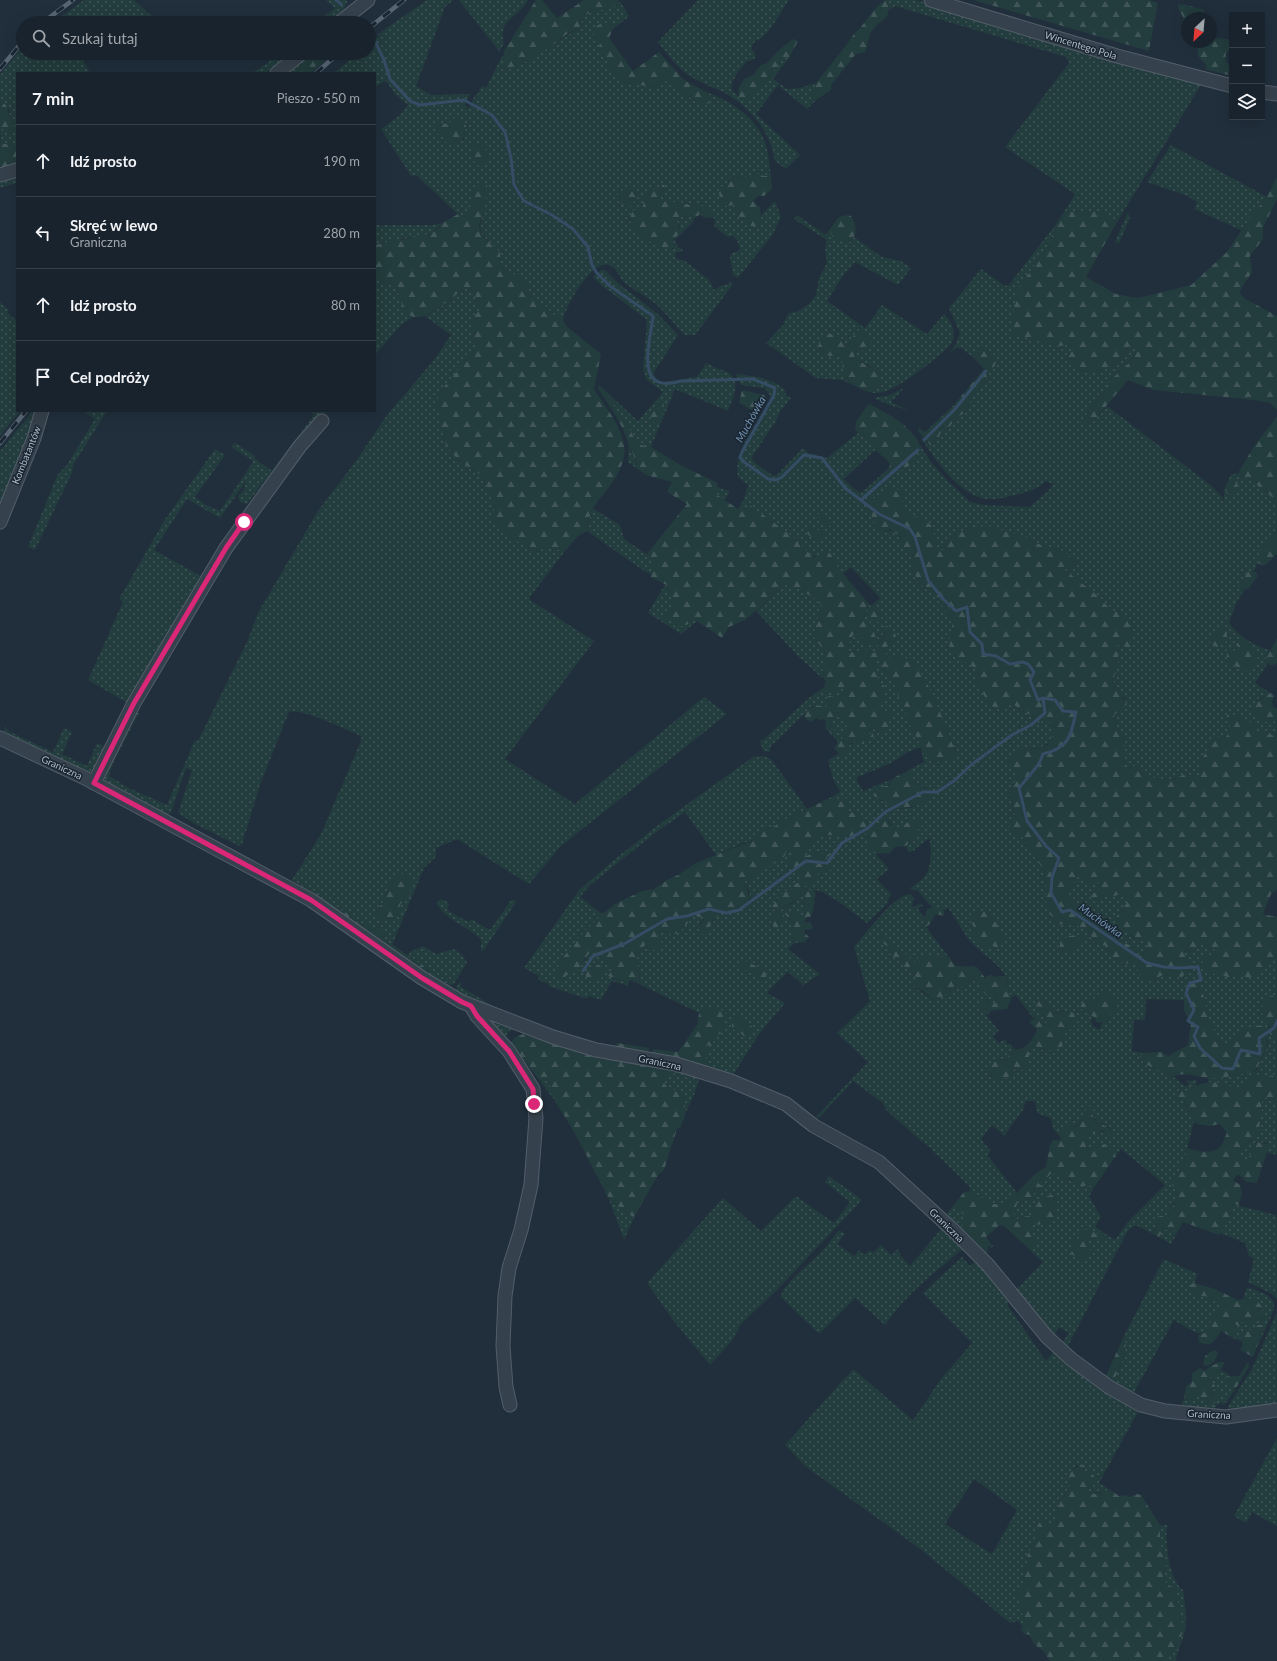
<!DOCTYPE html>
<html lang="pl">
<head>
<meta charset="utf-8">
<style>
	:root { --surface:#19232d; --page:#262f39; --text:#f1f3f6; --muted:#9fa4aa; --line:#374049 }
	body { margin:0; font-family:Lato,sans-serif; background:var(--page); color:var(--text) }
	.controls { position:absolute; right:12px; top:12px; display:grid; overflow:hidden; border-radius:0px; box-shadow:0 4px 16px #0002 }
	.controls button { width:36px; height:36px; display:grid; place-items:center; padding:0; border:0; border-bottom:1px solid var(--line); background:var(--surface); color:var(--text); font:20px sans-serif }
	.compass { position:absolute; left:1181px; top:12px; width:36px; height:36px; border-radius:50%; background:var(--surface); box-shadow:0 4px 16px #0002; rotate:206deg }
	.stop { position:absolute; width:12px; height:12px; margin:-9px; border:3px solid #db2777; border-radius:50%; background:#fff }
	.stop.end { background:#db2777; border-color:#fff; box-shadow:0 1px 4px #0008 }
	.list { margin:0; padding:0; list-style:none }
	h2 { display:flex; justify-content:space-between; align-items:center; height:52px; margin:0; padding:0 16px; font-size:17px }
	h2 small { font-size:13px; font-weight:400; color:var(--muted) }
	.list li { display:grid; grid-template-columns:26px 1fr auto; gap:12px; align-items:center; box-sizing:border-box; height:72px; padding:0 16px; border-top:1px solid var(--line) }
	.list b { display:block; font-size:15px; white-space:nowrap }
	.list p { margin:0; font-size:13px; white-space:nowrap; color:var(--muted) }
	.list em { font-size:13px; font-style:normal; color:var(--muted) }
	.icon { flex:none; width:22px; height:22px; fill:none; stroke:currentColor; stroke-width:2; stroke-linecap:round; stroke-linejoin:round }
	.map { position:relative; flex:none; width:1277px; height:1661px; overflow:hidden }
	.search { position:absolute; background:var(--surface); box-shadow:0 4px 16px #0002; left:16px; top:16px; width:360px; height:44px; display:flex; align-items:center; gap:10px; box-sizing:border-box; padding:0 14px; border-radius:22px; color:var(--muted); font-size:15px }
	.panel { position:absolute; background:var(--surface); box-shadow:0 4px 16px #0002; left:16px; top:72px; width:360px; height:340px; border-radius:0px }
	.map>svg:first-child { display:block }
	.grass { fill:url(#grass-dots); fill-rule:evenodd }
	.forest { fill:url(#forest-firs); fill-rule:evenodd }
	.lines { fill:none; stroke-linecap:round; stroke-linejoin:round }
	.stream { stroke:#344c64; stroke-width:3 }
	.minor-casing { stroke:#535e6a; stroke-width:15 }
	.minor { stroke:#35414c; stroke-width:13 }
	.rail-casing { stroke:#576573; stroke-width:4.5 }
	.rail { stroke:#1a2631; stroke-width:3; stroke-dasharray:9; stroke-linecap:butt }
	.route { stroke:#db2777; stroke-width:5 }
	.labels { text-anchor:middle; dominant-baseline:central; stroke-width:3; stroke-linejoin:round; paint-order:stroke }
	.street-label { font-size:10px; fill:#b0bbc8; stroke:#1a2631 }
	.water-label { font-size:11px; font-style:italic; fill:#6f8fad; stroke:#1a2631 }
</style>
</head>
<body>
<div class="map">
<svg width="1277" height="1661" viewBox="0 0 1277 1661">
	<defs>
		<pattern id="grass-dots" width="8" height="8" patternUnits="userSpaceOnUse"><rect width="8" height="8" fill="#233c3d"/><path d="M2 2h.1M6 6h.1" fill="none" stroke="#405658" stroke-width="1.8" stroke-linecap="round"/></pattern>
		<pattern id="forest-firs" width="22" height="20" patternUnits="userSpaceOnUse"><rect width="22" height="20" fill="#233c3d"/><path d="M5 1l3.5 6h-7zM16 11l3.5 6h-7z" fill="#405658"/></pattern>
	</defs>
	<rect width="100%" height="100%" fill="#212f3c"/>
	<g class="grass">
		<path d="M 84,0 L 134,0 L 155,19 L 145,23 L 52,23 Z"/>
		<path d="M 326,0 L 347,0 C 347,9 334,21 325,23 C 322,24 318,23 315,23 L 335,8 Z"/>
		<path d="M 427,0 L 453,0 L 445,7 L 416,86 L 431,95 L 470,94 L 465,106 L 469,108 L 475,95 L 477,95 L 482,86 L 486,88 L 502,56 L 505,55 L 505,62 L 519,66 L 579,28 L 585,15 L 598,9 L 605,10 L 621,3 L 629,16 L 613,29 L 609,23 L 596,38 L 599,39 L 607,58 L 607,64 L 616,79 L 624,83 L 643,85 L 648,87 L 654,87 L 667,81 L 701,105 L 710,97 L 708,93 C 732,101 758,119 766,145 C 769,155 769,166 771,176 L 764,176 L 755,173 L 744,179 L 739,177 L 729,179 L 728,185 L 721,187 L 736,208 L 742,220 L 761,219 L 762,214 L 775,201 L 781,217 L 773,234 L 738,278 L 733,275 L 730,257 L 732,253 L 737,252 L 740,249 L 737,240 L 733,236 L 728,237 L 714,226 L 715,220 L 714,218 L 703,217 L 699,214 L 711,215 L 710,208 L 683,203 L 661,201 L 660,197 L 663,190 L 661,189 L 644,198 L 643,206 C 641,208 637,208 635,210 C 615,224 662,253 674,249 L 675,245 L 673,241 L 677,238 L 680,227 L 677,222 L 677,217 L 696,216 L 693,222 L 675,240 L 678,247 L 683,250 L 681,252 L 676,252 L 675,258 L 685,261 L 709,280 L 714,290 L 722,285 L 726,285 L 730,282 L 733,284 L 695,335 L 685,335 C 676,326 667,315 658,306 C 648,296 633,291 623,281 C 619,276 616,267 609,265 C 591,260 566,306 563,320 L 554,315 L 544,305 L 530,295 L 527,283 L 501,266 C 500,262 501,254 498,251 C 486,235 475,238 483,214 L 473,192 L 470,208 L 464,218 L 461,217 L 416,175 L 411,176 L 381,129 L 399,116 L 408,105 L 395,94 L 386,81 L 375,87 L 375,73 L 334,73 L 358,53 L 369,53 L 369,44 L 379,36 L 378,34 ZM 449,123 L 466,124 L 464,140 L 442,136 L 437,125 ZM 631,186 L 637,198 L 629,207 L 623,206 L 618,193 Z"/>
		<path d="M 459,0 L 528,0 C 519,18 497,19 504,44 L 499,51 Z"/>
		<path d="M 698,0 L 789,0 C 780,11 770,37 755,41 L 751,48 L 755,53 L 755,58 L 750,61 L 747,61 C 740,70 731,78 732,90 L 739,97 L 758,92 L 784,57 L 789,58 L 773,79 L 787,89 L 800,88 L 816,83 L 811,99 L 816,100 L 807,109 L 778,85 L 756,114 L 800,155 L 786,169 L 775,161 C 770,130 750,107 723,92 C 711,86 698,82 687,74 C 676,66 666,52 658,42 Z"/>
		<path d="M 887,0 L 916,0 L 1082,50 L 1201,83 L 1201,85 L 1117,222 L 1102,211 L 1064,212 L 1075,194 L 1005,147 L 1069,63 L 1066,57 L 895,6 L 889,10 Z"/>
		<path d="M 23,46 L 23,53 L 81,53 L 80,54 L 90,73 L 17,73 L 17,148 L 7,144 L 0,144 L 2,128 L 5,127 C 11,115 13,108 0,101 L 0,75 Z"/>
		<path d="M 282,53 L 292,53 L 266,73 L 252,73 Z"/>
		<path d="M 312,53 L 334,53 L 311,73 L 287,73 Z"/>
		<path d="M 1171,145 L 1267,197 L 1241,230 L 1194,209 L 1197,202 L 1185,195 L 1147,182 Z"/>
		<path d="M 17,175 L 17,183 L 0,188 L 0,180 Z"/>
		<path d="M 1128,212 L 1130,218 L 1119,243 L 1115,242 Z"/>
		<path d="M 797,215 L 826,235 L 829,230 L 833,238 L 850,242 L 854,237 L 882,257 L 901,261 L 911,268 L 898,285 L 855,262 L 844,274 L 827,301 L 865,328 L 882,305 L 927,334 L 944,314 C 951,321 957,332 952,342 C 947,352 904,383 893,388 C 887,391 882,393 875,393 L 873,388 L 877,384 L 871,366 L 858,360 L 854,356 L 858,351 L 850,342 L 849,346 L 844,345 L 841,338 L 830,356 L 841,356 L 845,375 L 848,380 L 871,393 L 842,380 L 816,378 L 766,343 L 783,325 L 788,314 L 798,311 L 809,304 L 816,295 L 819,278 L 827,263 L 825,248 L 827,240 L 794,219 Z"/>
		<path d="M 443,223 C 439,227 434,232 428,234 C 424,236 420,235 416,236 C 402,240 389,241 375,245 L 375,225 L 433,225 Z"/>
		<path d="M 1056,224 L 1048,247 L 1018,288 L 1013,335 L 1025,337 L 1060,346 L 1071,344 L 1071,353 L 1079,373 C 1088,369 1090,371 1098,371 C 1112,370 1123,354 1131,345 L 1138,349 C 1132,361 1123,368 1114,377 C 1103,390 1094,405 1084,418 L 1086,423 L 1092,423 L 1107,406 L 1213,487 L 1223,498 L 1223,504 L 1225,487 L 1231,475 L 1238,473 L 1258,486 L 1277,501 L 1277,532 L 1274,534 L 1273,540 L 1267,541 L 1258,557 L 1258,563 L 1253,572 L 1248,571 L 1239,586 L 1244,590 L 1236,604 L 1229,622 C 1234,634 1258,648 1270,650 L 1266,659 L 1268,663 L 1255,683 L 1270,693 L 1257,701 L 1261,722 L 1277,721 L 1277,736 L 1257,733 L 1248,723 L 1243,721 L 1238,720 L 1229,723 L 1232,730 L 1200,763 L 1200,776 L 1183,775 L 1171,780 L 1153,778 L 1139,765 L 1125,769 L 1122,752 L 1125,745 L 1122,733 L 1116,728 L 1114,715 L 1118,712 L 1125,699 L 1116,688 L 1114,682 L 1112,681 C 1118,670 1119,657 1118,645 L 1130,647 L 1110,609 L 1098,596 L 1064,569 L 1079,563 L 1061,550 L 1041,545 L 1022,536 L 970,527 L 943,541 L 946,550 L 938,550 L 931,525 L 905,512 L 902,501 L 888,489 L 870,511 L 884,531 L 893,531 C 906,540 899,547 911,557 L 913,570 L 919,584 L 931,592 L 948,613 L 953,623 L 968,663 L 979,670 L 999,709 L 1013,704 L 1024,712 L 1033,716 L 1032,721 L 1038,723 L 1045,720 L 1052,723 C 1052,726 1054,732 1053,735 C 1049,750 1029,749 1017,750 L 1019,775 L 1009,791 L 1015,816 L 1011,831 L 1021,836 L 1028,845 L 1044,871 L 1046,885 L 1046,903 L 1055,924 L 1077,925 L 1084,929 L 1090,933 L 1095,943 L 1106,946 L 1107,954 L 1124,963 L 1136,965 L 1140,975 L 1146,983 L 1163,975 L 1182,977 L 1183,953 L 1186,950 L 1192,952 L 1203,944 L 1215,949 L 1210,958 L 1202,961 L 1267,967 L 1277,954 L 1277,996 L 1275,995 L 1261,1004 L 1263,1016 L 1267,1020 L 1270,1033 L 1274,1036 L 1277,1035 L 1277,1074 L 1265,1078 L 1263,1070 L 1260,1074 L 1252,1077 L 1240,1092 L 1220,1083 L 1208,1082 L 1208,1078 L 1226,1077 L 1256,1071 L 1266,1050 L 1268,1040 L 1237,1032 L 1235,1040 L 1226,1046 L 1220,1044 L 1217,1035 L 1208,1021 L 1205,999 L 1197,980 L 1184,998 L 1184,1000 L 1146,999 L 1145,1020 L 1134,1020 L 1132,1051 L 1143,1053 L 1140,1057 L 1145,1064 L 1177,1079 L 1182,1084 L 1185,1086 L 1190,1085 L 1186,1081 L 1197,1080 L 1196,1085 L 1188,1092 L 1182,1091 L 1186,1109 L 1192,1116 L 1194,1121 L 1185,1158 L 1180,1171 L 1176,1199 L 1167,1215 L 1162,1217 L 1151,1233 L 1136,1225 L 1128,1230 L 1066,1350 L 1060,1346 L 1069,1333 L 1059,1327 L 1052,1339 L 1016,1293 L 1017,1289 L 1043,1262 L 1030,1250 L 1032,1249 L 1026,1225 L 1034,1218 L 1028,1216 L 1019,1217 L 1017,1221 L 1015,1222 L 1012,1220 L 1018,1201 L 1024,1197 L 1030,1199 L 1040,1180 L 1051,1172 L 1067,1180 L 1074,1179 L 1088,1186 L 1095,1186 L 1089,1196 L 1101,1217 L 1095,1227 L 1115,1240 L 1127,1223 L 1165,1185 L 1121,1149 L 1116,1156 L 1105,1145 L 1096,1146 L 1089,1150 L 1086,1147 L 1091,1129 L 1115,1134 C 1103,1118 1096,1130 1090,1107 L 1086,1110 L 1084,1118 L 1075,1127 L 1071,1125 L 1061,1134 L 1060,1137 L 1054,1130 L 1050,1118 L 1037,1113 L 1035,1101 L 1026,1101 L 1023,1110 L 1004,1136 L 992,1125 L 981,1139 L 990,1150 L 988,1156 L 1017,1193 L 1003,1207 L 996,1203 L 992,1204 L 970,1191 L 970,1187 L 926,1144 L 921,1141 L 886,1110 L 883,1103 L 853,1081 L 819,1118 L 816,1117 L 868,1062 L 837,1033 L 870,1001 L 854,947 C 864,936 897,890 912,895 L 914,899 L 912,905 L 914,907 L 919,904 L 923,905 L 918,909 L 923,916 L 926,916 L 924,923 L 928,926 L 926,927 L 951,960 L 944,957 C 939,960 926,956 918,957 L 918,962 L 914,962 C 906,953 891,949 886,937 L 890,947 L 888,952 C 899,959 906,970 916,977 L 916,989 C 924,992 928,998 935,1001 L 954,989 L 956,984 L 963,986 L 972,981 L 972,978 C 981,981 994,992 998,1001 L 996,1004 L 991,1004 L 988,1001 L 979,1006 L 999,1031 L 993,1036 L 998,1043 L 1004,1040 L 1006,1040 L 1007,1044 L 1011,1044 L 1014,1049 L 1009,1053 L 1007,1061 L 1002,1059 L 990,1076 C 998,1082 1004,1079 1012,1075 C 1014,1062 1027,1056 1035,1046 L 1043,1050 L 1062,1047 L 1065,1032 L 1064,1010 L 1056,1014 L 1055,1010 L 1040,1000 L 1036,1007 L 1039,1006 L 1047,1023 L 1045,1025 L 1035,1017 L 1033,1018 L 1016,995 L 1012,997 L 1009,994 C 1013,970 984,957 970,941 C 962,931 956,918 948,908 L 944,911 L 940,907 L 932,907 L 917,890 L 909,889 C 913,885 921,882 924,877 C 932,867 932,850 929,838 L 913,851 L 908,852 L 906,846 L 910,842 L 912,836 L 916,835 L 918,829 L 897,831 L 888,820 L 881,819 L 880,828 L 875,824 L 865,822 L 856,812 L 845,813 L 845,810 L 837,801 L 828,799 L 840,792 L 833,779 L 828,760 L 839,754 L 845,755 L 850,744 L 855,742 L 863,744 L 869,740 L 867,731 L 871,728 L 876,730 L 892,719 L 890,713 L 880,708 L 877,679 L 875,670 L 875,658 L 882,662 C 883,671 889,674 893,682 C 898,692 896,697 906,707 C 904,722 917,733 921,747 L 908,752 L 891,763 L 858,777 L 856,779 L 863,791 L 892,779 L 879,800 L 886,803 L 891,808 C 912,809 917,810 927,790 L 913,779 L 908,772 L 905,772 L 924,762 L 921,749 C 927,753 928,759 935,762 L 957,755 L 934,698 L 902,657 L 888,658 L 884,650 L 886,647 L 896,644 L 882,632 L 884,637 C 879,642 878,648 874,654 L 855,651 L 848,653 L 846,650 L 855,631 L 868,645 L 877,640 L 869,622 L 862,618 L 869,604 L 871,606 L 880,598 L 851,567 L 843,574 L 835,564 L 832,556 L 812,556 L 792,536 L 761,515 L 738,509 L 744,499 L 748,485 L 738,477 C 734,453 750,434 762,414 C 765,409 770,404 771,397 L 765,388 L 741,385 L 736,374 C 753,376 773,378 785,390 L 786,395 L 791,398 L 781,410 L 776,421 L 752,457 L 753,461 L 773,476 L 777,475 L 803,448 L 808,453 L 827,458 L 858,433 L 894,462 L 894,464 L 910,464 L 916,456 L 920,445 L 931,462 L 945,478 L 970,502 L 984,505 L 1030,507 L 1049,490 L 1053,484 L 1046,481 C 1036,491 1024,493 1011,496 C 1002,498 995,500 986,499 C 960,496 934,458 921,438 L 921,437 L 931,446 C 940,441 939,432 945,426 L 949,427 L 958,417 L 967,411 L 971,399 L 984,383 L 990,370 L 994,366 L 984,347 L 976,350 L 974,358 L 961,348 L 956,348 L 949,354 L 956,344 L 960,333 L 949,308 L 981,269 L 1005,286 L 1009,285 ZM 875,450 L 888,461 L 890,465 L 888,469 L 861,493 L 853,488 L 844,479 ZM 992,919 L 997,930 L 1001,932 L 1000,935 L 991,944 L 980,943 L 979,939 L 973,933 L 975,927 ZM 1104,989 L 1111,997 L 1107,1020 L 1102,1023 L 1100,1029 L 1097,1029 L 1092,1025 L 1091,1020 L 1094,1017 L 1091,1015 L 1094,999 L 1098,998 L 1098,995 Z"/>
		<path d="M 601,270 L 605,270 L 619,284 L 658,314 L 678,335 L 653,374 C 655,376 657,380 660,381 C 664,384 689,377 697,377 L 706,363 C 713,367 720,369 727,372 C 743,380 732,400 728,411 L 675,389 L 651,447 L 636,444 C 633,428 610,403 600,388 L 598,388 L 599,385 L 638,421 L 663,392 L 646,379 L 643,369 L 647,322 L 646,319 L 600,284 L 593,277 Z"/>
		<path d="M 375,280 L 397,285 L 398,293 L 407,313 L 414,316 L 400,326 L 375,355 Z"/>
		<path d="M 466,288 L 476,292 L 475,298 L 481,310 L 471,332 L 477,347 L 439,394 L 437,405 L 446,445 L 458,460 L 481,475 L 495,505 L 493,517 L 499,530 L 536,552 L 546,547 L 565,551 L 530,597 L 530,600 L 594,641 L 505,759 L 575,804 L 704,697 L 727,714 L 561,846 L 529,884 L 457,839 L 436,848 L 436,857 L 424,868 L 392,945 L 384,939 L 379,927 L 374,928 L 361,924 L 355,917 L 341,910 L 340,912 L 292,880 L 321,834 L 361,741 L 361,736 C 346,730 303,708 289,712 L 261,782 L 242,844 L 239,846 L 195,824 L 178,813 L 192,770 L 186,768 L 171,812 L 166,818 L 102,784 L 102,778 L 137,712 L 139,713 L 114,761 L 109,776 L 129,788 L 167,805 L 195,740 L 198,741 L 247,642 L 259,611 L 318,511 L 356,461 L 387,415 L 434,360 L 451,335 L 425,316 C 438,311 453,296 466,288 ZM 400,873 C 409,879 412,890 408,900 L 401,903 L 397,916 L 389,919 L 385,918 L 379,920 L 375,914 L 383,902 L 390,884 L 394,881 L 395,878 Z"/>
		<path d="M 0,302 L 9,310 L 7,312 L 17,321 L 17,411 L 20,411 L 0,436 Z"/>
		<path d="M 904,388 L 891,402 L 908,410 L 889,405 L 874,398 L 890,395 Z"/>
		<path d="M 33,411 L 38,411 L 0,508 L 0,451 Z"/>
		<path d="M 83,411 L 107,411 L 73,465 L 72,473 L 35,550 L 28,547 L 58,474 L 67,465 L 95,419 Z"/>
		<path d="M 309,411 L 327,411 L 243,515 L 267,477 L 247,504 L 240,502 L 238,496 L 243,491 L 246,481 L 220,518 L 187,499 L 154,550 L 199,575 L 204,579 L 131,705 L 88,680 L 123,602 L 119,599 L 164,521 L 215,449 L 225,455 L 195,497 L 206,505 L 220,511 L 253,462 L 252,460 L 231,447 L 235,443 L 255,456 L 255,459 L 272,471 L 314,415 Z"/>
		<path d="M 629,445 L 631,452 L 637,464 L 635,467 L 628,462 Z"/>
		<path d="M 717,487 L 730,491 L 725,500 L 716,494 Z"/>
		<path d="M 592,508 L 620,525 L 624,539 L 651,557 L 651,574 L 644,571 L 587,531 Z"/>
		<path d="M 788,583 L 816,599 L 822,606 L 813,636 L 825,652 L 822,678 L 798,656 L 756,611 Z"/>
		<path d="M 665,585 C 673,591 670,602 678,608 C 675,608 669,613 668,616 L 665,615 L 665,621 L 694,618 L 697,621 L 681,634 L 648,613 Z"/>
		<path d="M 839,687 L 845,687 L 851,691 L 838,697 L 827,707 L 812,706 L 770,747 L 770,752 L 763,751 L 760,740 L 764,739 L 809,698 L 823,688 L 827,691 L 834,691 Z"/>
		<path d="M 836,712 C 841,714 846,721 851,725 C 850,733 843,733 841,742 L 838,742 L 832,735 L 835,732 L 831,724 L 834,720 Z"/>
		<path d="M 5,726 L 8,731 L 53,752 L 64,728 L 72,732 L 62,754 L 87,766 L 97,743 L 110,749 L 96,777 L 3,734 Z"/>
		<path d="M 763,756 L 771,759 L 807,809 L 779,822 L 775,826 L 765,829 L 754,840 L 743,843 L 716,855 L 685,812 L 655,833 L 590,885 L 580,897 L 602,914 L 563,979 L 585,961 L 588,953 L 593,951 L 605,951 L 608,963 L 612,965 L 617,970 L 617,974 L 612,978 L 629,983 L 628,986 L 612,981 L 601,1000 L 589,996 L 587,999 L 548,986 L 549,984 L 538,980 L 539,976 L 524,968 L 580,889 L 619,856 L 657,826 L 753,757 Z"/>
		<path d="M 862,833 L 868,834 L 867,837 L 872,850 L 889,869 L 877,879 L 891,894 L 886,905 L 867,923 C 852,912 836,898 820,891 C 814,889 810,892 805,888 L 805,886 L 813,883 L 819,871 L 821,871 L 822,858 L 827,857 L 828,852 L 819,855 L 806,856 L 802,852 C 809,846 817,842 823,835 L 854,836 Z"/>
		<path d="M 788,847 L 794,848 L 792,855 L 797,870 L 805,877 L 801,882 C 789,885 778,897 772,907 L 779,914 L 780,910 L 793,903 L 801,896 L 805,896 L 803,901 L 805,914 L 798,918 L 794,916 L 795,914 L 788,918 L 795,925 L 792,940 L 795,943 L 788,949 L 820,974 L 802,986 L 802,984 L 788,972 L 768,991 L 767,993 L 785,1003 L 759,1034 L 733,1075 L 705,1067 L 706,1047 L 716,1035 L 725,1030 L 725,1022 L 714,1009 L 707,1009 L 699,1013 L 639,984 L 640,975 L 635,955 L 654,932 L 666,931 L 672,935 L 689,921 L 687,916 L 694,913 L 704,917 L 700,924 L 708,930 L 712,924 L 717,912 L 749,905 L 750,893 L 744,882 L 754,877 Z"/>
		<path d="M 1077,876 L 1100,881 L 1096,904 L 1104,894 L 1111,897 L 1124,892 L 1130,899 L 1118,914 C 1122,921 1128,936 1136,938 C 1141,940 1143,940 1148,944 L 1147,950 L 1139,956 C 1132,944 1128,945 1117,940 C 1111,937 1101,924 1098,918 L 1090,918 L 1082,912 L 1080,904 L 1067,898 Z"/>
		<path d="M 440,899 L 446,901 L 449,905 L 447,910 L 469,922 L 471,919 L 490,930 L 512,899 L 516,902 L 483,951 L 481,950 L 481,939 C 467,926 447,921 437,904 Z"/>
		<path d="M 423,946 L 436,954 L 454,949 L 461,954 L 467,962 L 454,984 L 450,985 L 429,974 L 426,968 L 408,956 L 410,952 Z"/>
		<path d="M 460,982 L 461,983 L 461,987 L 493,1006 L 490,1009 L 488,1009 L 456,991 L 457,986 Z"/>
		<path d="M 495,1020 L 514,1028 L 509,1031 L 505,1038 L 492,1023 Z"/>
		<path d="M 672,1067 L 700,1076 L 694,1095 L 686,1112 L 683,1094 L 667,1087 L 663,1081 L 677,1071 Z"/>
		<path d="M 545,1079 L 550,1085 L 555,1101 L 540,1081 Z"/>
		<path d="M 1262,1097 L 1273,1097 L 1274,1102 L 1277,1103 L 1277,1155 L 1266,1152 L 1267,1143 L 1256,1142 L 1247,1162 L 1239,1157 L 1245,1144 L 1252,1141 L 1259,1123 L 1262,1108 Z"/>
		<path d="M 829,1176 L 862,1200 L 776,1291 L 741,1324 L 732,1341 L 710,1365 L 673,1320 L 647,1283 L 723,1198 L 761,1231 L 796,1196 L 834,1223 L 850,1202 L 825,1182 Z"/>
		<path d="M 609,1199 C 618,1205 624,1213 634,1217 L 624,1240 Z"/>
		<path d="M 1232,1204 L 1276,1215 L 1277,1218 L 1277,1299 L 1272,1294 L 1248,1282 L 1254,1259 L 1249,1256 L 1245,1243 L 1220,1233 L 1227,1223 L 1229,1209 Z"/>
		<path d="M 954,1205 L 963,1214 L 969,1217 L 966,1235 L 945,1216 Z"/>
		<path d="M 942,1228 L 964,1248 C 936,1271 905,1295 885,1325 L 855,1298 L 819,1334 L 781,1297 C 782,1284 811,1263 820,1253 C 827,1246 832,1239 838,1231 L 841,1231 L 845,1234 L 837,1244 L 854,1256 L 859,1250 L 864,1255 L 870,1250 L 873,1253 L 881,1245 L 891,1255 L 897,1249 L 901,1254 L 900,1255 L 910,1266 Z"/>
		<path d="M 1164,1229 L 1171,1231 L 1179,1229 L 1171,1244 L 1159,1237 Z"/>
		<path d="M 962,1257 L 970,1266 L 980,1258 L 1009,1296 L 1008,1306 L 1046,1361 L 1054,1351 L 1140,1408 L 1099,1483 L 1112,1491 C 1103,1489 1098,1494 1090,1494 L 1088,1488 L 1093,1485 L 1077,1465 L 1071,1471 L 1069,1476 C 1075,1486 1065,1491 1062,1498 C 1058,1505 1056,1515 1057,1523 L 1038,1537 L 1027,1556 L 1029,1565 L 1023,1577 L 1025,1578 L 1022,1602 L 1024,1621 L 1022,1626 L 1018,1621 L 1010,1623 L 923,1551 L 805,1466 L 785,1445 L 853,1369 L 913,1420 L 941,1379 L 972,1343 L 923,1293 ZM 974,1479 L 1017,1510 L 992,1554 L 945,1524 Z"/>
		<path d="M 1164,1259 L 1198,1274 L 1194,1283 L 1191,1284 L 1195,1292 L 1200,1296 L 1205,1296 L 1220,1305 C 1218,1316 1211,1319 1209,1332 C 1199,1338 1183,1325 1174,1320 L 1132,1396 L 1111,1385 C 1118,1372 1130,1350 1124,1336 Z"/>
		<path d="M 1247,1287 C 1258,1291 1267,1293 1274,1302 L 1274,1309 L 1258,1346 L 1263,1330 L 1255,1328 L 1243,1333 L 1241,1341 L 1233,1338 L 1236,1335 L 1232,1324 L 1237,1326 L 1247,1318 L 1254,1321 L 1256,1319 L 1266,1320 L 1266,1317 L 1248,1298 L 1243,1299 Z"/>
		<path d="M 1277,1312 L 1277,1408 L 1227,1411 L 1229,1405 L 1253,1367 Z"/>
		<path d="M 1221,1370 L 1230,1375 L 1227,1376 L 1230,1389 L 1235,1390 L 1223,1406 L 1223,1402 L 1216,1406 L 1215,1409 L 1181,1406 L 1184,1399 L 1191,1400 L 1195,1396 L 1199,1396 L 1201,1400 L 1206,1400 L 1208,1404 L 1213,1405 L 1217,1399 L 1217,1390 L 1211,1399 L 1208,1399 L 1208,1397 L 1213,1392 L 1210,1377 Z"/>
		<path d="M 1277,1438 L 1277,1526 L 1252,1512 L 1246,1523 L 1234,1516 Z"/>
		<path d="M 1160,1525 L 1167,1525 C 1165,1542 1169,1580 1183,1590 C 1185,1603 1187,1617 1185,1631 C 1183,1641 1177,1650 1176,1661 L 1169,1661 L 1169,1655 C 1175,1647 1186,1636 1182,1625 C 1182,1622 1180,1619 1179,1616 C 1179,1604 1176,1597 1172,1586 L 1166,1584 L 1164,1574 L 1166,1565 L 1160,1546 Z"/>
	</g>
	<g class="forest">
		<path d="M 536,0 L 542,0 L 557,18 L 584,0 L 618,0 L 621,3 L 605,10 L 598,9 L 589,13 L 585,15 L 579,28 L 567,34 L 550,47 L 519,66 L 509,68 L 505,67 L 504,51 Z"/>
		<path d="M 885,0 L 887,0 C 892,24 881,16 872,31 C 869,34 868,46 865,52 L 856,54 L 831,85 L 831,90 L 816,100 L 811,99 L 816,83 L 848,43 C 851,37 855,33 860,28 C 868,19 874,7 885,0 Z"/>
		<path d="M 973,0 L 1149,0 L 1158,3 L 1149,51 Z"/>
		<path d="M 1178,4 L 1186,5 L 1205,10 C 1200,18 1196,18 1187,18 L 1187,31 L 1184,28 L 1183,17 L 1178,8 Z"/>
		<path d="M 603,22 L 609,23 L 613,29 L 609,38 L 633,71 L 659,52 L 684,80 L 708,93 L 710,97 L 709,103 L 705,106 L 701,105 L 667,81 L 654,87 L 624,83 L 616,79 L 607,64 L 607,58 L 600,49 L 599,45 L 601,43 C 599,38 594,36 592,31 L 594,28 Z"/>
		<path d="M 1219,38 L 1232,40 L 1232,50 L 1226,52 C 1225,59 1227,64 1232,69 L 1232,76 L 1205,69 L 1207,66 L 1198,56 L 1197,42 L 1211,42 L 1211,40 Z"/>
		<path d="M 793,39 L 798,41 L 789,58 L 784,57 L 758,92 L 746,99 L 739,97 L 738,89 L 744,79 L 753,75 L 761,65 L 767,63 L 778,51 Z"/>
		<path d="M 319,53 L 331,53 L 308,73 L 293,73 Z"/>
		<path d="M 0,101 C 9,106 8,108 9,117 C 10,121 14,126 17,129 L 15,131 L 11,132 L 4,127 L 2,128 L 2,134 L 0,135 Z"/>
		<path d="M 454,118 L 458,119 L 466,125 C 465,133 465,139 458,145 L 451,146 L 445,142 L 445,137 L 436,133 L 437,125 L 449,123 Z"/>
		<path d="M 0,144 L 7,144 L 17,148 L 17,164 L 0,169 Z"/>
		<path d="M 473,145 L 482,145 L 491,156 L 484,168 L 475,164 L 471,151 Z"/>
		<path d="M 755,173 L 764,176 L 771,176 L 772,189 L 764,196 L 758,196 L 753,201 L 760,207 L 761,219 L 758,226 C 744,228 744,220 736,213 L 736,208 L 734,205 L 726,206 L 721,203 L 719,193 L 721,187 L 728,185 L 730,177 L 734,176 L 744,179 Z"/>
		<path d="M 1277,177 L 1277,199 L 1263,228 L 1263,239 L 1250,256 L 1252,272 L 1239,292 L 1244,298 L 1277,316 L 1277,410 L 1270,403 L 1254,400 L 1153,390 L 1128,380 L 1092,423 L 1086,423 L 1084,419 C 1094,405 1103,390 1114,377 C 1123,368 1133,361 1138,349 L 1131,345 C 1122,354 1112,370 1098,371 C 1089,371 1088,369 1079,373 L 1065,360 L 1071,353 L 1071,344 L 1060,346 L 1025,337 L 1013,335 L 1011,322 L 1018,288 L 1048,247 L 1056,224 L 1064,212 L 1102,211 L 1117,222 L 1086,277 L 1116,294 L 1138,298 L 1191,285 L 1227,252 L 1249,219 L 1267,197 Z"/>
		<path d="M 661,183 L 665,186 L 662,191 L 663,195 L 660,197 L 661,201 L 683,203 L 690,205 L 693,204 L 710,208 L 714,211 L 711,215 L 700,214 L 698,216 L 677,217 C 677,230 685,228 673,241 L 675,247 L 670,250 L 654,245 L 647,239 L 634,232 C 631,226 628,215 634,210 C 636,208 641,208 643,206 L 644,198 L 650,190 L 660,189 L 659,185 Z"/>
		<path d="M 487,184 L 486,204 L 479,225 L 481,235 L 500,252 L 501,266 L 527,283 L 530,295 L 544,305 L 554,315 L 563,320 L 566,326 L 601,354 L 594,389 C 603,404 617,419 622,437 C 632,465 609,486 593,508 C 589,513 589,524 587,531 L 578,536 L 565,551 L 546,547 L 536,552 L 499,530 L 493,517 L 495,505 L 481,475 L 458,460 L 446,445 L 437,405 L 439,393 L 477,347 L 471,332 L 471,319 L 480,310 L 475,298 L 476,292 L 466,288 C 438,305 407,346 397,285 L 375,280 L 375,245 L 391,241 L 407,239 L 417,235 L 428,235 L 438,229 L 444,222 L 458,214 L 464,218 C 470,207 471,196 476,185 Z"/>
		<path d="M 631,186 L 638,192 L 637,198 L 629,207 L 623,206 L 618,193 Z"/>
		<path d="M 847,215 L 851,216 C 858,227 858,239 844,244 L 835,241 L 829,230 L 839,217 Z"/>
		<path d="M 858,330 L 872,339 L 867,350 L 858,351 L 854,356 C 861,364 872,367 880,373 L 881,380 L 873,388 L 875,393 C 866,393 849,383 845,375 C 842,369 843,362 841,356 L 830,356 L 819,353 L 819,341 L 829,334 C 838,335 841,337 844,345 L 849,346 L 855,333 Z"/>
		<path d="M 984,347 L 992,352 L 997,359 L 994,367 L 990,370 L 984,383 L 971,399 L 967,411 L 958,417 L 949,427 L 945,426 C 939,432 940,441 931,446 L 918,431 L 919,428 L 925,432 L 953,406 L 984,369 L 974,358 L 976,350 Z"/>
		<path d="M 598,388 L 600,388 C 610,401 633,429 636,444 L 651,447 L 682,466 L 718,483 L 716,494 L 738,509 L 751,506 L 792,536 L 812,556 L 815,557 L 828,551 L 832,556 L 840,570 L 869,604 L 862,618 L 869,621 L 877,640 L 874,646 L 868,645 L 855,631 L 846,650 L 848,653 L 866,649 L 874,653 C 878,648 879,642 884,637 L 882,627 L 889,626 C 895,632 897,635 896,644 L 886,647 L 884,650 L 888,658 C 893,658 899,656 903,657 C 929,666 945,732 958,755 L 954,760 C 946,761 936,764 930,759 C 926,757 925,752 921,749 C 918,734 904,722 905,707 C 896,697 898,692 893,682 C 889,674 883,671 882,662 L 875,659 C 875,672 875,676 885,687 L 885,697 L 880,702 L 880,708 L 890,713 L 893,719 L 888,723 L 889,729 L 887,733 L 880,734 L 876,730 L 871,728 L 867,731 L 868,734 L 873,734 L 874,739 L 863,744 L 855,742 L 850,743 L 848,753 L 845,755 L 839,754 L 834,748 L 838,742 L 841,741 C 843,733 850,733 851,725 L 846,726 L 843,722 L 843,719 L 839,719 L 839,713 L 836,712 L 834,720 L 831,724 L 835,732 L 832,735 L 825,728 L 826,721 L 823,719 L 820,720 L 816,718 L 811,722 L 805,718 L 804,714 C 813,704 814,705 827,707 L 824,703 L 828,696 L 838,697 L 851,691 L 845,687 L 839,687 L 834,691 L 827,691 L 823,688 L 826,682 C 819,674 824,662 825,652 L 813,636 L 822,606 L 816,599 L 788,583 L 745,620 L 729,627 L 722,638 L 694,619 L 692,623 L 682,626 L 674,626 L 671,621 L 665,621 L 658,618 L 659,614 L 668,616 L 668,614 L 677,607 L 674,605 L 668,586 L 651,577 L 651,557 L 647,554 L 687,504 L 667,492 L 672,482 L 646,475 L 635,467 L 637,464 L 620,423 Z"/>
		<path d="M 742,390 L 764,395 L 766,398 L 756,417 L 753,415 L 752,410 L 739,403 Z"/>
		<path d="M 660,399 L 664,400 C 663,409 664,418 657,424 L 655,424 L 648,414 Z"/>
		<path d="M 869,404 C 888,413 910,425 920,445 C 916,455 912,468 900,471 L 894,464 L 893,462 L 858,433 L 855,429 L 856,421 Z"/>
		<path d="M 1277,416 L 1277,501 L 1258,486 L 1238,473 L 1253,448 Z"/>
		<path d="M 1234,479 L 1237,480 C 1239,488 1234,491 1230,495 L 1226,493 L 1227,488 Z"/>
		<path d="M 893,488 L 901,491 L 904,495 L 902,501 L 905,512 L 922,519 L 931,525 L 938,550 L 946,550 L 943,541 L 970,527 L 989,526 L 1022,536 L 1041,545 L 1061,550 L 1079,563 L 1064,569 L 1098,596 L 1110,609 L 1128,617 L 1131,629 L 1130,648 L 1118,645 C 1119,658 1118,670 1112,681 C 1114,683 1126,702 1127,704 L 1114,715 L 1116,728 L 1122,733 L 1125,745 L 1122,752 L 1125,769 L 1139,765 L 1153,778 L 1171,780 L 1183,775 L 1200,776 L 1200,763 L 1214,737 L 1225,738 L 1231,730 L 1229,723 L 1224,719 L 1228,715 L 1232,716 L 1237,713 L 1240,718 L 1238,720 L 1251,722 L 1255,725 L 1257,732 L 1277,736 L 1277,889 L 1275,892 L 1272,892 L 1263,914 L 1277,917 L 1277,954 L 1267,967 L 1252,977 L 1228,977 L 1206,972 L 1202,961 L 1205,957 L 1210,958 L 1215,949 L 1203,944 L 1192,952 L 1186,950 L 1183,953 L 1190,960 L 1189,969 L 1182,977 L 1163,975 L 1146,983 L 1140,975 L 1136,965 L 1124,963 L 1107,954 L 1106,946 L 1095,943 L 1090,933 L 1084,929 L 1077,925 L 1055,924 L 1046,903 L 1046,885 L 1044,871 L 1028,845 L 1021,836 L 1011,831 L 1009,822 L 1015,815 L 1009,791 L 1019,775 L 1005,761 L 1017,750 L 1034,749 L 1047,745 L 1053,735 L 1052,723 L 1045,720 L 1038,723 L 1032,721 L 1033,716 L 1024,712 L 1013,704 L 999,709 L 989,705 L 975,678 L 978,670 C 953,653 944,657 953,623 L 948,613 L 931,592 L 919,584 L 913,570 L 911,557 C 904,551 900,546 900,536 L 891,530 L 879,531 C 871,522 875,515 864,506 C 869,500 873,497 880,498 L 888,489 ZM 1077,876 L 1090,883 L 1100,882 L 1097,890 L 1091,896 L 1096,904 L 1104,894 L 1111,897 L 1124,893 L 1130,899 L 1118,914 L 1115,922 L 1121,933 L 1129,933 C 1135,938 1141,939 1148,944 L 1147,950 L 1139,956 C 1132,943 1128,945 1117,940 C 1111,937 1101,924 1098,918 L 1090,918 L 1082,912 L 1080,904 L 1067,898 Z"/>
		<path d="M 822,512 L 828,517 L 833,525 L 830,526 C 824,522 818,524 816,515 Z"/>
		<path d="M 810,527 L 823,532 L 825,534 L 823,540 C 817,542 811,538 807,533 Z"/>
		<path d="M 1277,532 L 1277,554 C 1272,557 1269,564 1263,566 L 1258,563 L 1258,557 L 1267,540 L 1273,540 L 1274,534 Z"/>
		<path d="M 1248,571 L 1256,572 L 1258,576 L 1248,589 L 1244,590 L 1239,586 Z"/>
		<path d="M 875,607 L 880,613 L 883,623 L 874,621 L 869,616 L 870,610 Z"/>
		<path d="M 1218,629 L 1223,629 L 1227,632 L 1227,641 L 1217,647 L 1210,643 C 1210,636 1213,632 1218,629 Z"/>
		<path d="M 1277,638 L 1277,663 L 1273,665 L 1269,665 L 1266,659 Z"/>
		<path d="M 1243,640 L 1252,649 L 1258,657 L 1256,664 L 1248,671 L 1241,669 L 1227,662 L 1227,653 L 1232,649 L 1236,652 L 1240,649 L 1236,644 Z"/>
		<path d="M 1270,693 L 1275,695 L 1272,701 L 1273,706 L 1277,709 L 1277,721 L 1261,722 L 1250,711 C 1254,701 1262,700 1270,693 Z"/>
		<path d="M 908,772 L 912,772 L 913,779 L 932,795 C 920,807 907,809 890,808 L 886,803 L 874,796 C 877,788 880,786 889,786 C 893,776 898,775 908,772 Z"/>
		<path d="M 844,797 L 850,801 L 845,810 L 845,813 L 856,812 L 865,822 L 875,824 L 880,827 L 881,819 L 884,814 L 890,825 L 897,827 L 897,831 L 908,822 L 915,819 L 922,823 L 922,826 L 918,829 L 916,835 L 912,836 L 910,842 L 906,846 L 895,847 L 890,853 L 875,854 L 872,850 L 866,847 L 868,835 L 862,833 L 854,836 L 823,835 C 817,842 809,846 802,852 L 807,856 L 813,852 L 817,852 L 819,855 L 827,852 L 830,856 L 822,858 L 823,859 L 826,859 L 832,866 L 829,872 L 819,871 L 818,875 L 819,878 L 813,883 L 805,886 L 806,890 L 814,890 L 816,895 L 814,899 L 815,901 C 813,907 814,912 810,917 L 807,917 L 804,922 L 810,922 L 813,927 L 812,929 L 806,930 L 804,932 L 809,937 L 805,942 L 795,943 L 792,940 L 793,936 L 789,930 L 795,925 L 786,915 L 794,908 L 798,911 L 794,916 L 798,918 L 804,914 L 802,910 L 804,905 L 803,901 L 805,896 C 802,896 785,907 780,910 L 779,914 L 784,915 L 782,924 L 780,927 L 774,927 L 771,920 L 772,916 L 776,914 L 775,909 L 772,907 C 779,897 788,885 801,882 L 805,877 L 792,868 L 787,860 L 792,855 L 794,849 L 788,847 L 784,857 L 754,877 L 744,882 C 748,891 753,901 745,909 L 737,907 L 729,913 L 717,912 L 718,916 L 713,919 C 712,926 707,933 700,935 L 699,931 L 704,917 L 698,917 L 694,913 L 687,916 L 690,921 L 686,925 L 682,926 L 682,931 L 672,935 L 666,931 L 655,932 L 663,945 L 658,950 L 651,950 L 645,945 L 635,955 L 638,959 L 637,963 L 638,968 L 640,969 L 639,984 L 630,980 L 629,983 L 608,976 L 611,972 L 617,974 L 617,970 L 604,960 L 605,951 C 585,949 587,958 578,971 L 574,971 L 572,975 L 567,975 L 563,979 L 557,978 L 553,975 L 562,959 L 577,939 L 602,914 L 615,904 L 642,891 L 654,889 L 667,880 L 678,875 L 696,863 L 754,840 L 765,829 L 775,826 L 779,822 L 807,809 L 828,799 L 837,801 Z"/>
		<path d="M 400,873 L 411,879 L 410,895 L 408,900 L 401,903 L 397,916 L 393,919 L 385,918 L 381,921 L 379,920 L 375,914 L 383,902 L 390,884 L 394,881 L 395,877 Z"/>
		<path d="M 934,907 L 940,907 L 944,911 L 944,916 L 936,914 L 928,926 L 924,923 C 924,920 926,912 927,909 Z"/>
		<path d="M 986,908 L 993,914 L 992,919 L 998,924 L 997,930 L 1001,933 L 1000,935 L 1005,940 L 1003,944 L 1000,944 L 998,948 L 991,945 L 990,947 L 984,949 L 980,946 L 979,939 L 975,938 L 973,933 L 975,928 L 972,924 L 974,916 Z"/>
		<path d="M 341,910 L 355,917 L 361,924 L 383,929 L 384,931 L 382,935 L 384,939 L 421,964 L 426,968 L 429,974 C 398,955 367,936 340,912 Z"/>
		<path d="M 885,935 L 888,942 L 898,947 L 898,950 L 903,951 L 914,962 L 918,962 L 918,957 L 936,956 L 941,959 L 944,957 L 951,960 L 956,966 L 977,967 L 985,978 L 991,974 L 994,977 L 1001,976 L 1006,977 L 1010,988 L 1009,994 L 1012,997 L 1007,1009 L 991,1011 L 989,1015 L 986,1014 L 979,1006 L 980,1002 L 983,999 L 991,1004 L 996,1003 L 998,1000 L 995,995 L 988,995 L 981,991 L 979,982 L 972,978 L 972,980 L 963,987 L 956,984 L 954,989 L 935,1001 C 930,999 929,995 924,992 C 920,989 916,989 912,985 L 916,977 C 906,970 899,959 888,952 L 889,947 L 884,944 L 880,938 Z"/>
		<path d="M 1077,935 L 1082,936 L 1083,939 L 1079,947 L 1067,953 L 1060,950 L 1060,942 L 1069,936 Z"/>
		<path d="M 745,961 L 766,971 L 766,980 L 758,979 L 756,976 L 740,967 L 741,963 Z"/>
		<path d="M 593,964 L 599,965 L 606,971 L 604,976 L 596,982 C 589,981 586,979 585,972 L 593,967 Z"/>
		<path d="M 1197,980 L 1205,999 L 1208,1021 L 1217,1035 L 1220,1044 L 1226,1046 L 1235,1040 L 1237,1032 C 1246,1027 1254,1025 1264,1026 C 1270,1046 1265,1053 1255,1071 C 1240,1074 1224,1079 1208,1078 C 1197,1077 1183,1071 1173,1077 L 1145,1064 L 1140,1057 L 1143,1053 L 1162,1052 L 1168,1056 L 1188,1045 L 1191,1024 L 1184,1010 L 1184,998 L 1187,986 Z"/>
		<path d="M 1104,989 L 1111,997 L 1120,999 C 1118,1007 1115,1013 1107,1016 L 1107,1020 L 1102,1023 L 1096,1022 L 1094,1017 L 1082,1011 L 1081,1005 L 1086,1000 L 1098,998 L 1098,995 Z"/>
		<path d="M 1275,995 L 1277,996 L 1277,1035 L 1274,1036 L 1270,1034 L 1269,1025 L 1266,1023 L 1267,1020 L 1263,1016 L 1261,1004 L 1265,998 Z"/>
		<path d="M 1040,1000 L 1055,1010 L 1056,1014 C 1066,1009 1074,1009 1078,1021 L 1070,1030 L 1065,1032 L 1062,1047 C 1051,1052 1045,1051 1035,1046 L 1029,1054 L 1029,1065 L 1022,1070 L 1013,1067 L 1012,1075 C 1000,1081 992,1085 989,1068 L 997,1059 L 1007,1061 L 1009,1053 L 1014,1049 C 1026,1051 1033,1039 1037,1029 L 1029,1022 L 1038,1017 L 1045,1025 L 1047,1023 L 1039,1006 L 1036,1007 L 1037,1001 Z"/>
		<path d="M 717,1007 L 728,1015 L 725,1022 L 725,1030 L 716,1036 L 712,1046 L 708,1045 L 706,1047 L 708,1050 L 705,1056 L 708,1061 L 705,1067 L 652,1057 L 653,1049 L 678,1052 L 697,1025 L 699,1013 L 707,1009 Z"/>
		<path d="M 736,1016 L 738,1016 L 743,1022 L 753,1027 L 754,1032 L 748,1037 L 744,1036 L 737,1030 L 732,1030 L 732,1022 L 736,1019 Z"/>
		<path d="M 523,1034 L 600,1059 L 672,1067 L 677,1072 L 663,1081 L 667,1087 L 683,1094 L 686,1112 L 681,1127 L 677,1129 L 664,1170 L 658,1175 L 634,1217 C 624,1213 618,1205 609,1199 L 573,1130 L 555,1101 L 550,1085 L 545,1079 L 540,1081 L 512,1045 L 511,1043 L 514,1038 Z"/>
		<path d="M 617,1043 L 649,1048 L 648,1054 L 606,1051 L 607,1045 L 614,1047 Z"/>
		<path d="M 1263,1070 L 1265,1072 L 1265,1078 L 1277,1074 L 1277,1103 L 1274,1102 L 1273,1097 L 1262,1098 C 1262,1104 1260,1130 1257,1135 C 1254,1140 1248,1141 1245,1145 C 1242,1149 1241,1153 1239,1157 L 1247,1162 L 1256,1142 L 1267,1144 L 1267,1152 L 1257,1183 L 1247,1182 L 1238,1174 L 1233,1180 L 1240,1185 L 1242,1193 L 1239,1205 L 1232,1204 L 1229,1209 L 1233,1211 L 1227,1223 L 1219,1235 L 1183,1222 L 1179,1229 L 1171,1231 L 1164,1229 L 1159,1237 L 1151,1233 L 1157,1225 L 1156,1217 L 1167,1215 L 1174,1204 L 1177,1189 L 1172,1185 L 1185,1158 L 1188,1148 C 1198,1151 1213,1156 1221,1145 C 1224,1142 1225,1136 1227,1133 L 1220,1124 L 1210,1126 L 1197,1124 L 1194,1121 L 1192,1116 L 1186,1109 L 1185,1101 L 1176,1099 L 1176,1091 L 1185,1090 L 1188,1092 C 1202,1078 1225,1080 1240,1092 L 1252,1077 L 1260,1074 Z"/>
		<path d="M 1092,1104 L 1095,1104 L 1096,1109 L 1092,1110 C 1093,1114 1092,1117 1094,1120 C 1096,1122 1109,1126 1115,1134 L 1111,1135 L 1102,1130 L 1094,1134 L 1091,1129 L 1086,1147 L 1089,1150 L 1096,1146 L 1105,1144 L 1116,1156 L 1095,1186 L 1080,1186 L 1074,1179 L 1067,1180 L 1051,1173 C 1048,1177 1046,1180 1040,1180 L 1038,1183 L 1044,1188 L 1043,1192 L 1034,1190 L 1034,1197 L 1030,1199 L 1024,1197 L 1018,1201 L 1012,1219 L 1015,1222 L 1017,1221 L 1019,1217 L 1028,1216 L 1034,1218 L 1033,1208 C 1040,1200 1045,1194 1057,1195 C 1057,1199 1059,1207 1057,1211 C 1052,1224 1040,1227 1028,1223 L 1026,1225 L 1031,1230 L 1035,1242 L 1032,1250 L 1030,1250 L 1005,1227 L 1000,1225 L 986,1237 L 993,1246 L 991,1248 L 988,1246 L 987,1256 L 961,1229 L 964,1220 L 968,1217 L 963,1214 L 954,1205 L 964,1192 L 970,1191 L 992,1204 L 1000,1204 L 1003,1207 L 1036,1173 L 1046,1167 L 1050,1145 L 1053,1140 L 1060,1141 L 1061,1134 L 1066,1125 L 1076,1127 L 1084,1118 L 1086,1110 Z"/>
		<path d="M 1093,1229 L 1095,1234 L 1098,1234 L 1100,1230 L 1103,1232 L 1103,1239 L 1101,1242 L 1090,1238 L 1084,1240 L 1091,1251 L 1085,1261 L 1069,1253 L 1073,1240 L 1080,1238 L 1075,1234 L 1077,1231 Z"/>
		<path d="M 1194,1283 L 1215,1289 L 1238,1300 L 1248,1298 L 1252,1299 L 1258,1302 L 1263,1308 L 1262,1311 L 1267,1317 L 1266,1320 L 1256,1319 L 1250,1323 L 1247,1322 L 1249,1319 L 1247,1318 L 1245,1320 L 1242,1321 L 1240,1326 L 1233,1324 L 1236,1335 L 1233,1338 L 1221,1331 C 1215,1341 1211,1348 1199,1342 L 1198,1335 L 1209,1332 L 1210,1322 L 1220,1305 L 1205,1296 L 1200,1296 L 1195,1294 L 1195,1292 L 1191,1289 L 1191,1284 Z"/>
		<path d="M 1258,1325 L 1262,1325 L 1263,1330 L 1253,1357 L 1240,1350 L 1243,1344 L 1241,1341 L 1243,1333 L 1255,1328 Z"/>
		<path d="M 1124,1336 C 1130,1350 1118,1372 1111,1385 L 1104,1380 Z"/>
		<path d="M 1213,1350 L 1217,1351 L 1218,1353 L 1214,1362 L 1208,1366 L 1203,1365 L 1205,1356 Z"/>
		<path d="M 1219,1362 L 1225,1362 L 1221,1370 L 1210,1377 L 1209,1379 L 1214,1384 L 1215,1388 L 1208,1397 L 1208,1399 L 1211,1399 L 1217,1390 L 1219,1389 L 1221,1393 L 1213,1405 L 1213,1409 L 1208,1410 L 1206,1407 L 1208,1404 L 1206,1400 L 1201,1400 L 1199,1396 L 1195,1396 L 1191,1400 L 1184,1399 L 1186,1387 L 1192,1381 L 1192,1373 L 1200,1368 L 1205,1371 L 1208,1368 Z"/>
		<path d="M 1248,1362 L 1249,1366 L 1235,1390 L 1230,1389 L 1225,1380 L 1227,1376 L 1239,1376 Z"/>
		<path d="M 1081,1464 L 1085,1466 L 1083,1472 L 1085,1473 L 1090,1472 L 1094,1476 L 1096,1482 L 1088,1488 L 1090,1494 L 1096,1494 L 1106,1490 L 1112,1491 L 1119,1496 L 1127,1495 L 1129,1497 L 1137,1494 L 1141,1495 L 1160,1525 L 1160,1546 L 1166,1565 L 1164,1574 L 1166,1584 L 1175,1588 C 1177,1598 1179,1604 1179,1615 C 1179,1620 1183,1623 1183,1627 C 1183,1639 1175,1646 1169,1655 L 1169,1661 L 1050,1661 L 1044,1652 L 1033,1643 L 1030,1635 L 1024,1634 L 1021,1630 L 1024,1621 L 1021,1609 L 1022,1602 L 1016,1598 L 1016,1592 L 1025,1579 L 1022,1572 L 1025,1566 L 1029,1564 L 1027,1556 L 1037,1537 C 1035,1531 1037,1524 1042,1520 L 1047,1521 L 1052,1526 L 1057,1523 C 1056,1515 1058,1506 1062,1498 C 1065,1491 1075,1486 1069,1476 L 1071,1471 Z"/>
	</g>
	<g class="lines">
		<g class="stream">
			<path d="M 336,0 L 341,4"/>
			<path d="M 374,39 L 384,60 L 390,79 L 410,101 L 420,105 L 464,100 L 492,115 L 505,132 L 511,158 L 514,185 L 524,201 L 552,215 L 573,229 L 588,247 L 592,265 L 596,272 L 610,286 L 653,316 C 650,344 633,395 681,381 L 753,379 L 775,388 L 774,395 L 742,452 L 740,457 L 744,462 L 768,479 L 776,480 L 782,477 L 804,455 L 822,458 L 845,488 L 879,514 L 910,529 L 915,537 L 928,580 L 943,599 L 956,611 L 967,607 L 970,632 L 982,644 L 983,654 L 996,656 L 1010,664 L 1023,662 L 1028,664 L 1034,672 L 1030,680 L 1038,700 L 1043,698 L 1055,700 L 1063,711 L 1076,712 C 1071,736 1069,748 1043,754 L 1039,764 L 1019,788 L 1027,821 L 1046,846 L 1059,858 L 1052,877 L 1051,893 L 1062,912 L 1070,910 L 1147,963 L 1164,967 L 1179,968 L 1198,967 L 1201,980 L 1190,983 L 1186,993 L 1194,1010 L 1188,1021 L 1198,1027 L 1194,1036 L 1200,1048 L 1222,1068 L 1233,1069 L 1241,1050 L 1260,1054 L 1259,1038 L 1274,1028 L 1277,1021"/>
			<path d="M 924,440 L 955,409 L 986,371"/>
			<path d="M 861,500 L 918,450"/>
			<path d="M 583,971 L 593,956 L 624,944 L 667,919 L 687,916 L 709,909 L 726,913 L 739,910 L 806,861 L 827,863 L 842,843 L 868,828 L 885,812 L 923,792 L 937,792 L 954,781 L 971,765 L 994,748 L 1012,735 L 1031,725 L 1045,713 L 1043,698"/>
		</g>
		<defs>
			<g id="minor">
				<path d="M 931,0 L 1117,56 L 1232,86"/>
				<path d="M 339,23 L 368,0"/>
				<path d="M 277,73 L 302,53"/>
				<path d="M 1262,92 L 1277,94"/>
				<path d="M 0,175 L 17,170"/>
				<path d="M 0,522 L 34,438 L 42,411"/>
				<path d="M 0,738 L 85,778 L 311,900 L 422,978 L 462,1002 L 553,1037 L 596,1050 L 676,1064 L 731,1081 L 786,1104 L 814,1126 L 879,1162 L 954,1231 L 988,1265 L 1047,1337 L 1071,1359 L 1109,1387 L 1141,1405 L 1165,1411 L 1226,1417 L 1277,1410"/>
				<path d="M 94,783 L 134,703 L 226,548 L 300,446 L 322,421"/>
				<path d="M 471,1006 L 477,1016 L 509,1051 L 533,1089 L 536,1118 L 531,1185 L 521,1230 L 509,1268 L 505,1296 L 503,1346 L 506,1387 L 510,1405"/>
			</g>
		</defs>
		<use href="#minor" class="minor-casing"/>
		<use href="#minor" class="minor"/>
		<defs>
			<g id="rail">
				<path d="M 42,23 L 73,0"/>
				<path d="M 369,28 L 404,0"/>
				<path d="M 0,69 L 23,41"/>
				<path d="M 316,73 L 339,53"/>
				<path d="M 0,443 L 26,411"/>
			</g>
		</defs>
		<use href="#rail" class="rail-casing"/>
		<use href="#rail" class="rail"/>
	</g>
	<g class="lines">
		<path class="route" d="M 244,522 L 226,548 L 134,703 L 94,783 L 311,900 L 422,978 L 462,1002 L 471,1006 L 477,1016 L 509,1051 L 533,1089 L 534,1104"/>
	</g>
	<g class="labels">
		<g class="street-label">
			<text transform="translate(1081 45) rotate(17)">Wincentego Pola</text>
			<text transform="translate(26 455) rotate(-68)">Kombatantów</text>
			<text transform="translate(62 767) rotate(25)">Graniczna</text>
			<text transform="translate(660 1062) rotate(12)">Graniczna</text>
			<text transform="translate(947 1225) rotate(44)">Graniczna</text>
			<text transform="translate(1209 1414) rotate(3)">Graniczna</text>
		</g>
		<g class="water-label">
			<text transform="translate(750 419) rotate(-61)">Muchówka</text>
			<text transform="translate(1101 920) rotate(35)">Muchówka</text>
		</g>
	</g>
</svg>
<div class="controls">
<button>+</button>
<button>−</button>
<button><svg class="icon" aria-label="layers" viewBox="0 0 24 24"><path d="M12 4l9 5-9 5-9-5zM3 14l9 5 9-5"/></svg></button>
</div>
<svg class="compass" viewBox="-18 -18 36 36"><path d="M0-13l5 13h-10z" fill="#e53935"/><path d="M0 13l5-13h-10z" fill="#9fa4aa"/></svg>
<div class="stop" style="left:244px;top:522px"></div>
<div class="stop end" style="left:534px;top:1104px"></div>
<div class="search"><svg class="icon" aria-label="search" viewBox="0 0 24 24"><circle cx="10" cy="10" r="6"/><path d="M15 15l6 6"/></svg>Szukaj tutaj</div>
<section class="panel">
<h2>7 min<small>Pieszo · 550 m</small></h2>
<ul class="list">
<li><svg class="icon" aria-label="ahead" viewBox="0 0 24 24"><path d="M12 20V5M6 11l6-6 6 6"/></svg><div><b>Idź prosto</b></div><em>190 m</em></li>
<li><svg class="icon" aria-label="left" viewBox="0 0 24 24"><path d="M17 20v-9H6M10 6l-5 5 5 5"/></svg><div><b>Skręć w lewo</b><p>Graniczna</p></div><em>280 m</em></li>
<li><svg class="icon" aria-label="ahead" viewBox="0 0 24 24"><path d="M12 20V5M6 11l6-6 6 6"/></svg><div><b>Idź prosto</b></div><em>80 m</em></li>
<li><svg class="icon" aria-label="arrive" viewBox="0 0 24 24"><path d="M6 21V4h12l-3 4 3 4H6"/></svg><div><b>Cel podróży</b></div></li>
</ul>
</section>
</div>
</body>
</html>
